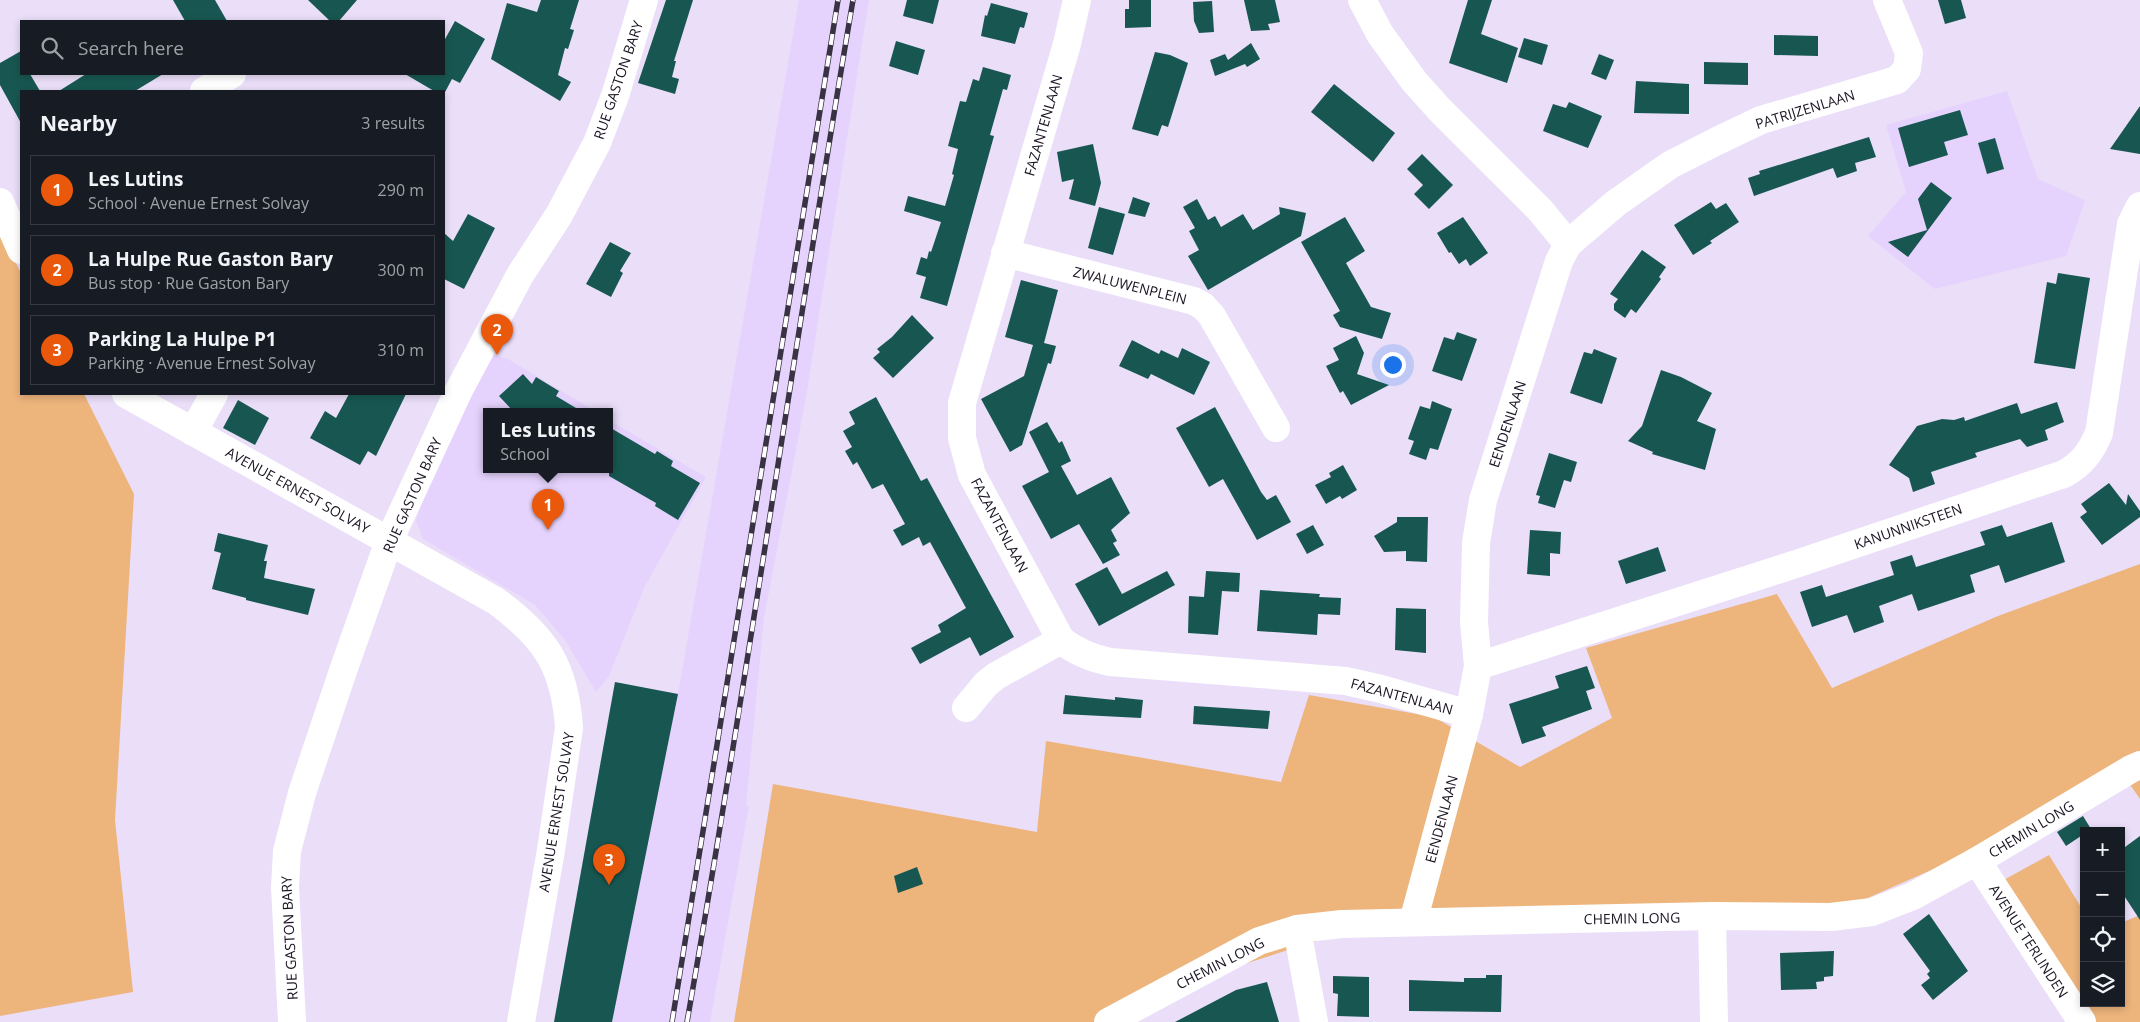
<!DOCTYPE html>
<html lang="en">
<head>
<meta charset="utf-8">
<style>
	:root { --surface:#171b24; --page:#242831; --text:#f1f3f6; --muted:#9ea1a6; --line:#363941; --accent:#ea580c }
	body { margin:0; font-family:"Open Sans",sans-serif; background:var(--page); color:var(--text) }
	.controls { position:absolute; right:15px; bottom:15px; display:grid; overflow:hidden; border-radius:0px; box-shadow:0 2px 8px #0003 }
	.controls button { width:45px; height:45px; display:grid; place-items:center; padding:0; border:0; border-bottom:1px solid var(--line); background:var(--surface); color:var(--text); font:25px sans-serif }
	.you { position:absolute; left:1392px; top:364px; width:18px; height:18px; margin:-12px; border:4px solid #fff; border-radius:50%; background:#1a73e8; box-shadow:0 0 0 8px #1a73e833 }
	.badge { display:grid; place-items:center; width:32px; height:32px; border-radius:50%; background:var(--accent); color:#fff; font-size:16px; font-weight:700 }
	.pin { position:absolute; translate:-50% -41px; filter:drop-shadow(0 1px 2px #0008) }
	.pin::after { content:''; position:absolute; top:26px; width:18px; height:15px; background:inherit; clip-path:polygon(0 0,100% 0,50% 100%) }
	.popup { position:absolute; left:483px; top:408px; width:130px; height:65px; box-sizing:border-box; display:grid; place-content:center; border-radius:0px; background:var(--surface); filter:drop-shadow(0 1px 4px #0005); font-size:16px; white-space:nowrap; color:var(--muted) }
	.popup b { font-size:19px; color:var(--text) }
	.popup::after { content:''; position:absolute; left:50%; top:100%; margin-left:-10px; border:10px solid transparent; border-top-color:var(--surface) }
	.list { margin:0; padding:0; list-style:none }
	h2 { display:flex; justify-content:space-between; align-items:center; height:65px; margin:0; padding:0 20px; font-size:21px }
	h2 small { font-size:16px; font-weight:400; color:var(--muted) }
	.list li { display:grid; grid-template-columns:32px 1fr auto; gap:15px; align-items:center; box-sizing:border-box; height:70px; margin:0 10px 10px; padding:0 10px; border:1px solid var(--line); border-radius:0px }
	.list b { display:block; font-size:19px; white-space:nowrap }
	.list p { margin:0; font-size:16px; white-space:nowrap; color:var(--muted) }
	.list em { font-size:16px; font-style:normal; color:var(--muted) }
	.icon { flex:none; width:28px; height:28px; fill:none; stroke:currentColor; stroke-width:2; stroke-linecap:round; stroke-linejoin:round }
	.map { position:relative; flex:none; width:2140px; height:1022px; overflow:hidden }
	.search { position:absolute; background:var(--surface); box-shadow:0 2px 8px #0003; left:20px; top:20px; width:425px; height:55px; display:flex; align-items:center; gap:12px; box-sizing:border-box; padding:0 18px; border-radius:0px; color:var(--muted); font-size:19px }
	.panel { position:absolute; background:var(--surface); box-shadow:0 2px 8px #0003; left:20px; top:90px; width:425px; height:305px; border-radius:0px }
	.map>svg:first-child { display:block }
	.built { fill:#e6d3fd }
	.green { fill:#edb47c }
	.building { fill:#185751 }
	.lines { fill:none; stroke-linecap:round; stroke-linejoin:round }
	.minor { stroke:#fff; stroke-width:28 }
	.rail-casing { stroke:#393242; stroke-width:5.5 }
	.rail { stroke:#fff; stroke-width:4; stroke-dasharray:11; stroke-linecap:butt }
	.labels { text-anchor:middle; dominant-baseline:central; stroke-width:5; stroke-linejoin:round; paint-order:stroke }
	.street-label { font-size:14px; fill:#1a1322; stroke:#fff }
</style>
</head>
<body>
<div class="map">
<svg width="2140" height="1022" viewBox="0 0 2140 1022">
	<rect width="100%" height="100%" fill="#eadef9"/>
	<g class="built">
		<path d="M 799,0 L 869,0 L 806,397 L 764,618 L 746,805 L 749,806 L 710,1022 L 612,1022 L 678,694 Z"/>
		<path d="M 2007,91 L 2038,179 L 2085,200 L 2066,256 L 1935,289 L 1868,236 L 1906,192 L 1886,125 Z"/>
		<path d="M 494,355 L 508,359 L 595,411 L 487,411 L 487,469 L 609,469 L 609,420 L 706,477 L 644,588 L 609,676 L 596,692 L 565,640 L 535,605 L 423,539 L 416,521 L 426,491 L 475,388 Z"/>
	</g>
	<g class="green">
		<path d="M 0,232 L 21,273 L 21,394 L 84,394 L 134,494 L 115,820 L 133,992 L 0,1016 Z"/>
		<path d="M 2140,564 L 2140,799 L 2129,783 L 1861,901 L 1789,907 L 1401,914 L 1216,973 L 1130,1022 L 734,1022 L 773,784 L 1037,832 L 1046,741 L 1281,782 L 1309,695 L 1434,717 L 1520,767 L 1612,718 L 1586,648 L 1777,594 L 1832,688 L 1998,616 Z"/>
		<path d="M 2049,855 L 2084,912 L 2084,1003 L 2121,1003 L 2121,923 L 2140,915 L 2140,1022 L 2089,1022 L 2002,881 Z"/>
	</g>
	<g class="building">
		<path d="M 173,0 L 215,0 L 227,21 L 185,21 Z"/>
		<path d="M 308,0 L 357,0 L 339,21 L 330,21 Z"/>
		<path d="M 541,0 L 579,0 L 570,29 L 574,30 L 568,49 L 565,48 L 558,75 L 571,82 L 560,101 L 491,59 L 507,3 L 537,12 Z"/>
		<path d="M 666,0 L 693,0 L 674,61 L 676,61 L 672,77 L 679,79 L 675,94 L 638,83 Z"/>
		<path d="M 907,0 L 939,0 L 933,24 L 903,16 Z"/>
		<path d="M 1129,0 L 1151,0 L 1151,27 L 1125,28 L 1125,9 L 1129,9 Z"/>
		<path d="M 1244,0 L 1275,0 L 1280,22 L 1268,24 L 1270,30 L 1251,31 Z"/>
		<path d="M 1468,0 L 1492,0 L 1481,34 L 1518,48 L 1507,83 L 1449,63 Z"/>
		<path d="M 1938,0 L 1961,0 L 1966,18 L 1945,24 Z"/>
		<path d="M 1212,1 L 1214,32 L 1199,33 L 1194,21 L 1193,2 Z"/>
		<path d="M 991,3 L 1028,13 L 1024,28 L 1020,27 L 1015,44 L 981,36 L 985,15 L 987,16 Z"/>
		<path d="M 455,21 L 485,39 L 460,83 L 452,79 L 444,94 L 444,91 L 434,91 L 405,74 L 444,74 L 444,41 Z"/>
		<path d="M 1774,35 L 1818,36 L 1818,56 L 1774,55 Z"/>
		<path d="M 1524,38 L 1548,45 L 1542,65 L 1518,57 Z"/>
		<path d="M 896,41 L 925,50 L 918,75 L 889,66 Z"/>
		<path d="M 1251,43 L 1260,59 L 1247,67 L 1245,64 L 1215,76 L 1210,60 L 1225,54 L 1228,60 Z"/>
		<path d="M 21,51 L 21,74 L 30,74 L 40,91 L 21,91 L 21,123 L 0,85 L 0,63 Z"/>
		<path d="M 1155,52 L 1170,55 L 1188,63 L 1168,127 L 1162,125 L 1158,136 L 1132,129 Z"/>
		<path d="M 1599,54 L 1614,60 L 1606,80 L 1591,74 Z"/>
		<path d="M 1704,62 L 1748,63 L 1748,85 L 1704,84 Z"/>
		<path d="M 983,67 L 1011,75 L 1007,90 L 1003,89 L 990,135 L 994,136 L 947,306 L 920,298 L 926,277 L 916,274 L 921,257 L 927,259 L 929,251 L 931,252 L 941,222 L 904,211 L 908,196 L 945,206 L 954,175 L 952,174 L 958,149 L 948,146 L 960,101 L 966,102 L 973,79 L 979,81 Z"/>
		<path d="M 86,74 L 163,74 L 135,91 L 59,91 Z"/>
		<path d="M 1636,81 L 1689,84 L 1689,114 L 1634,113 Z"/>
		<path d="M 1334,84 L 1395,133 L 1373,162 L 1311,112 Z"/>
		<path d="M 1569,102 L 1602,116 L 1588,148 L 1543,131 L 1553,104 L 1566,108 Z"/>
		<path d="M 2140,106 L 2140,154 L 2110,149 Z"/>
		<path d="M 1960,110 L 1968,135 L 1944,142 L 1948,155 L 1909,167 L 1898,128 Z"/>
		<path d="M 1869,137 L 1876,157 L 1855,163 L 1857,171 L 1837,178 L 1833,168 L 1754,196 L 1748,178 L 1760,174 L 1759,171 Z"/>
		<path d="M 1995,138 L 2004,169 L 1987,174 L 1978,143 Z"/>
		<path d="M 1093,144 L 1101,183 L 1095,206 L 1069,199 L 1074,179 L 1062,182 L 1057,152 Z"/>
		<path d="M 1422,154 L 1453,185 L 1429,209 L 1414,194 L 1423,185 L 1407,169 Z"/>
		<path d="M 1931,182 L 1952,198 L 1908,257 L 1888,242 L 1927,230 L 1918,199 Z"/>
		<path d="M 1133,197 L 1150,203 L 1145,217 L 1128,213 Z"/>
		<path d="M 1197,199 L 1208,220 L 1215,216 L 1221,227 L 1243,214 L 1253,230 L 1280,214 L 1279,207 L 1306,213 L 1301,236 L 1208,290 L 1188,256 L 1199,250 L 1189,231 L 1195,228 L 1183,207 Z"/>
		<path d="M 1711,202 L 1716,209 L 1726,203 L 1739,222 L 1710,241 L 1712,243 L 1693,255 L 1674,225 Z"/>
		<path d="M 1099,207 L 1125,214 L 1113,255 L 1088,248 Z"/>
		<path d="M 468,214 L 495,228 L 464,289 L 444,279 L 444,233 L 453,241 Z"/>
		<path d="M 1345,217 L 1365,251 L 1346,263 L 1371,307 L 1391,313 L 1382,339 L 1340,327 L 1333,315 L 1340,311 L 1301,242 Z"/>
		<path d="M 1463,217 L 1488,253 L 1470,266 L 1466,259 L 1459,264 L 1451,252 L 1449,253 L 1437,233 Z"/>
		<path d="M 610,242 L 631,253 L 620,271 L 623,273 L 611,297 L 586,284 Z"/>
		<path d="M 1642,250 L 1666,267 L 1659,277 L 1661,279 L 1636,313 L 1631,309 L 1625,318 L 1614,310 L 1614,304 L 1618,299 L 1610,294 Z"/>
		<path d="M 2058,273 L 2090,278 L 2075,369 L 2034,363 L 2047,282 L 2056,284 Z"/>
		<path d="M 1021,280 L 1058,290 L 1044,343 L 1056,346 L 1051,364 L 1048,363 L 1022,445 L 1010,452 L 981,399 L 1024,376 L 1033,345 L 1005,337 Z"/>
		<path d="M 912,315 L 934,338 L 893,378 L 873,358 L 880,352 L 877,349 L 892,337 Z"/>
		<path d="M 1457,332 L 1477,339 L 1462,381 L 1432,371 L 1444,337 L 1454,340 Z"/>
		<path d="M 1356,336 L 1364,353 L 1357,374 L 1389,385 L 1351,405 L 1343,391 L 1340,393 L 1326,366 L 1339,360 L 1333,348 Z"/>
		<path d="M 1132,340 L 1159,354 L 1161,350 L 1178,358 L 1182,348 L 1210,362 L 1194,395 L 1151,374 L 1148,379 L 1119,366 Z"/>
		<path d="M 1594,349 L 1617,358 L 1602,404 L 1570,393 L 1584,352 L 1592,354 Z"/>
		<path d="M 1661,370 L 1681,377 L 1712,393 L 1697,421 L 1716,429 L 1705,470 L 1652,454 L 1653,452 L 1628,441 L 1642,426 Z"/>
		<path d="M 523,374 L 532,384 L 536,377 L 559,391 L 556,396 L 581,411 L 513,411 L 499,396 Z"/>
		<path d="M 349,394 L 406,394 L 376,456 L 368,451 L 360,465 L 310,438 L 325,411 L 336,418 Z"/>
		<path d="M 876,397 L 921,481 L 927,478 L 1014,637 L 980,656 L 970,637 L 920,664 L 911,648 L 941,632 L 938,625 L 966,608 L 930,542 L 923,546 L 919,537 L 902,546 L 893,530 L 905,524 L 883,484 L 872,489 L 857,462 L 853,465 L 845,451 L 852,447 L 843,431 L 855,424 L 849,412 Z"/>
		<path d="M 238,400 L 269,418 L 255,445 L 223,428 Z"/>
		<path d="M 1432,401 L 1452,409 L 1438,450 L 1430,448 L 1426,460 L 1409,454 L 1414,441 L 1408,439 L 1420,406 L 1430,409 Z"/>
		<path d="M 2057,402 L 2064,422 L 2045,430 L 2048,440 L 2027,447 L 2020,439 L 1975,453 L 1977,457 L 1931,472 L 1935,484 L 1913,492 L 1909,478 L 1889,465 L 1917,426 L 1942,419 L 1954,420 L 1964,417 L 1965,421 L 2017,403 L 2021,414 Z"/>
		<path d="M 1215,407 L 1261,492 L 1267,500 L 1276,495 L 1291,522 L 1257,540 L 1223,479 L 1209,487 L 1176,428 Z"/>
		<path d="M 1047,422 L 1059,443 L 1062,441 L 1071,461 L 1061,466 L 1077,495 L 1111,477 L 1130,513 L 1111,530 L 1117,541 L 1113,543 L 1120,555 L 1103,564 L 1079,524 L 1051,539 L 1022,486 L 1049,472 L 1029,432 Z"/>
		<path d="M 609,427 L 655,454 L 657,451 L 673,461 L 671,466 L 700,483 L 678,520 L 655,506 L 656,503 L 609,476 Z"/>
		<path d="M 1549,453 L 1577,462 L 1571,482 L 1564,480 L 1555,508 L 1538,503 L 1540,496 L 1536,495 Z"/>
		<path d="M 1343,465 L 1357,490 L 1342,499 L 1340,496 L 1326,504 L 1315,485 L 1331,477 L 1329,473 Z"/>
		<path d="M 2109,483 L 2126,505 L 2128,494 L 2140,511 L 2140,517 L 2102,545 L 2080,517 L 2087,512 L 2081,504 Z"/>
		<path d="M 1397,517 L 1428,517 L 1427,562 L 1406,561 L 1406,551 L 1384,552 L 1374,536 L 1397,522 Z"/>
		<path d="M 2052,522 L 2065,562 L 2005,583 L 1999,565 L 1970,575 L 1975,592 L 1918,611 L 1912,594 L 1879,606 L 1884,622 L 1854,633 L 1847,615 L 1812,627 L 1800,592 L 1822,585 L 1826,597 L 1894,575 L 1890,562 L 1912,555 L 1916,567 L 1985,545 L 1980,532 L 2002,525 L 2007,537 Z"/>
		<path d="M 1313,525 L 1324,545 L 1307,554 L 1296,534 Z"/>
		<path d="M 1530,530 L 1561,532 L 1560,554 L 1550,553 L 1550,576 L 1527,574 Z"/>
		<path d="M 218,533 L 268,545 L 264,561 L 267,561 L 264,578 L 315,589 L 308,615 L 246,600 L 246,598 L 212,589 L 221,553 L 214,551 Z"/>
		<path d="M 1658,547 L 1666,571 L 1626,584 L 1618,561 Z"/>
		<path d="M 1107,567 L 1122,594 L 1167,571 L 1175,585 L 1099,626 L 1075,584 Z"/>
		<path d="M 1206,571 L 1240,573 L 1239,592 L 1222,591 L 1218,635 L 1188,633 L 1189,596 L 1204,597 Z"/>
		<path d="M 1260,590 L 1320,594 L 1319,597 L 1341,598 L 1340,615 L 1318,614 L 1317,635 L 1257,631 Z"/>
		<path d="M 1396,608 L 1426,609 L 1426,653 L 1395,650 Z"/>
		<path d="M 1587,666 L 1595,688 L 1586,691 L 1592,709 L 1542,727 L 1546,736 L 1522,744 L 1509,704 L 1559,688 L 1555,676 Z"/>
		<path d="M 615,682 L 678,694 L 612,1022 L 554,1022 Z"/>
		<path d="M 1065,695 L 1115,700 L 1115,697 L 1143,700 L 1141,718 L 1063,714 Z"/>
		<path d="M 1194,706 L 1270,711 L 1268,729 L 1193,724 Z"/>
		<path d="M 2083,816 L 2091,829 L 2084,831 L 2084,834 L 2066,846 L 2057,832 Z"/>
		<path d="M 2140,836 L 2140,920 L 2121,891 L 2121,850 Z"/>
		<path d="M 917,867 L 923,884 L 898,893 L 894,876 Z"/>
		<path d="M 1929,914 L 1968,971 L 1933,1000 L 1921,985 L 1930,978 L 1927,974 L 1930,971 L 1903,934 Z"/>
		<path d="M 1834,951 L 1833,976 L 1824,977 L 1824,981 L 1816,982 L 1817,989 L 1781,990 L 1780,953 Z"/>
		<path d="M 1486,975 L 1502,975 L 1501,1012 L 1409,1011 L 1409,980 L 1464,982 L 1464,978 L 1486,978 Z"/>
		<path d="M 1333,976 L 1369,977 L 1369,1017 L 1337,1016 L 1338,994 L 1333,993 Z"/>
		<path d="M 1267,982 L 1279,1022 L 1175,1022 L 1236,990 Z"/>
	</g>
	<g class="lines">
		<g class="minor">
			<path d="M 1077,0 L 1067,44 L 962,403 L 962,438 L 972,475 L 1061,640 C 1076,652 1091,658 1110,662 L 1346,681 L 1381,689 L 1469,714"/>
			<path d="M 1362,0 L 1380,34 L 1414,81 L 1439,109 L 1540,210 L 1568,244 L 1559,261 L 1483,500 L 1476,543 L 1474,622 L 1478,666 L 1469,714 L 1413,922"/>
			<path d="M 204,91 L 232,74"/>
			<path d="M 0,202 L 21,250"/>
			<path d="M 1568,244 L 1616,203 L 1670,165 L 1715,142 L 1761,120 L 1897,80 L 1907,69 L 1909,53 L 1887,0"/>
			<path d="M 1005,253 L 1194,301 L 1203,306 L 1212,316 L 1276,428"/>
			<path d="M 126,394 L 496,601 C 545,637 565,666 569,728 L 551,850 L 521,1022"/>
			<path d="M 193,432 L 214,394"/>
			<path d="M 1478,666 L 1796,564 L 2064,474 C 2082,464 2091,452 2099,433 L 2131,224 L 2140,206"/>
			<path d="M 966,708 L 986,684 L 996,676 L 1061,640"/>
			<path d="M 1977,861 L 2082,1022"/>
			<path d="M 1712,916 L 1714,1022"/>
			<path d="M 1297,929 L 1314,1022"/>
			<path d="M 292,1022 L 285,887 L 287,851 L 302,793 L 344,668 L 389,541 L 458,392 L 520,275 L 559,215 L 597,143 L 615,96 L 644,0"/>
			<path d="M 1108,1022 L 1259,941 L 1297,929 L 1342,924 L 1712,916 L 1831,917 L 1872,912 L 1913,896 L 1977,861 L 2131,769 L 2140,765"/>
		</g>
		<defs>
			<g id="rail">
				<path d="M 672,1022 L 838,0"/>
				<path d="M 687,1022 C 747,682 795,340 853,0"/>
			</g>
		</defs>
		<use href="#rail" class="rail-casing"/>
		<use href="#rail" class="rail"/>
	</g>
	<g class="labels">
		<g class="street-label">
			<text transform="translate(618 80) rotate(-71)">RUE GASTON BARY</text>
			<text transform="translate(1805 109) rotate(-17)">PATRIJZENLAAN</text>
			<text transform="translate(1043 125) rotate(-74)">FAZANTENLAAN</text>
			<text transform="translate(1130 285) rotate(14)">ZWALUWENPLEIN</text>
			<text transform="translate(1507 424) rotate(-72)">EENDENLAAN</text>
			<text transform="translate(298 490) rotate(29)">AVENUE ERNEST SOLVAY</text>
			<text transform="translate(412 495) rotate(-66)">RUE GASTON BARY</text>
			<text transform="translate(1000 525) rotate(62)">FAZANTENLAAN</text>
			<text transform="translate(1908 526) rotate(-19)">KANUNNIKSTEEN</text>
			<text transform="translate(1402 696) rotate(15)">FAZANTENLAAN</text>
			<text transform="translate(556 812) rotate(-81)">AVENUE ERNEST SOLVAY</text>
			<text transform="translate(1441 819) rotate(-75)">EENDENLAAN</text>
			<text transform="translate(2031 829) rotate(-31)">CHEMIN LONG</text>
			<text transform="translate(1632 918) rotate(-1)">CHEMIN LONG</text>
			<text transform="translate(289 938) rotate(-93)">RUE GASTON BARY</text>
			<text transform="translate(2029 941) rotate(57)">AVENUE TERLINDEN</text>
			<text transform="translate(1220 963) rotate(-27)">CHEMIN LONG</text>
		</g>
	</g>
</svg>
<div class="controls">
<button>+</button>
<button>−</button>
<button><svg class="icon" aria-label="locate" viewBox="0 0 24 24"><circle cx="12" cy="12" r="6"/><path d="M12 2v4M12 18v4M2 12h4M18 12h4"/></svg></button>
<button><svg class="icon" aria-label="layers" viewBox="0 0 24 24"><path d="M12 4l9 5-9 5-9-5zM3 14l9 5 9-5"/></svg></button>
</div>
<div class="you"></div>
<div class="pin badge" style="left:548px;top:530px">1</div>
<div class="popup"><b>Les Lutins</b>School</div>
<div class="pin badge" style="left:497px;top:355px">2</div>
<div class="pin badge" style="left:609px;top:885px">3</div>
<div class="search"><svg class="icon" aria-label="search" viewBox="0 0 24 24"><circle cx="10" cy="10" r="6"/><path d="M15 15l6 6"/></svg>Search here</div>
<section class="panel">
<h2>Nearby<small>3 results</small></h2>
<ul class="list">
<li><span class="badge">1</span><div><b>Les Lutins</b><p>School · Avenue Ernest Solvay</p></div><em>290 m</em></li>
<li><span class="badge">2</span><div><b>La Hulpe Rue Gaston Bary</b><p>Bus stop · Rue Gaston Bary</p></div><em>300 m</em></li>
<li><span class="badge">3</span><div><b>Parking La Hulpe P1</b><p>Parking · Avenue Ernest Solvay</p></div><em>310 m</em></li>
</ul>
</section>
</div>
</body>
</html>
